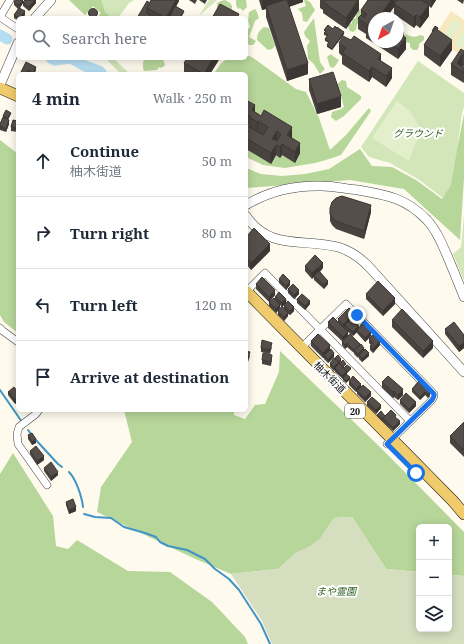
<!DOCTYPE html>
<html lang="en">
<head>
<meta charset="utf-8">
<style>
	:root { --surface:#fff; --page:#f2f2f3; --text:#1f2937; --muted:#747a83; --line:#e0e1e3 }
	body { margin:0; font-family:"Noto Serif","Noto Sans JP",serif; background:var(--page); color:var(--text) }
	.controls { position:absolute; right:12px; bottom:12px; display:grid; overflow:hidden; border-radius:6px; box-shadow:0 2px 10px #0003 }
	.controls button { width:36px; height:36px; display:grid; place-items:center; padding:0; border:0; border-bottom:1px solid var(--line); background:var(--surface); color:var(--text); font:20px sans-serif }
	.compass { position:absolute; left:368px; top:12px; width:36px; height:36px; border-radius:50%; background:var(--surface); box-shadow:0 2px 10px #0003; rotate:220deg }
	.stop { position:absolute; width:12px; height:12px; margin:-9px; border:3px solid #1a73e8; border-radius:50%; background:#fff }
	.stop.end { background:#1a73e8; border-color:#fff; box-shadow:0 1px 4px #0008 }
	.list { margin:0; padding:0; list-style:none }
	h2 { display:flex; justify-content:space-between; align-items:center; height:52px; margin:0; padding:0 16px; font-size:17px }
	h2 small { font-size:13px; font-weight:400; color:var(--muted) }
	.list li { display:grid; grid-template-columns:26px 1fr auto; gap:12px; align-items:center; box-sizing:border-box; height:72px; padding:0 16px; border-top:1px solid var(--line) }
	.list b { display:block; font-size:15px; white-space:nowrap }
	.list p { margin:0; font-size:13px; white-space:nowrap; color:var(--muted) }
	.list em { font-size:13px; font-style:normal; color:var(--muted) }
	.icon { flex:none; width:22px; height:22px; fill:none; stroke:currentColor; stroke-width:2; stroke-linecap:round; stroke-linejoin:round }
	.map { position:relative; flex:none; width:464px; height:644px; overflow:hidden }
	.search { position:absolute; background:var(--surface); box-shadow:0 2px 10px #0003; left:16px; top:16px; width:232px; height:44px; display:flex; align-items:center; gap:10px; box-sizing:border-box; padding:0 14px; border-radius:6px; color:var(--muted); font-size:15px }
	.panel { position:absolute; background:var(--surface); box-shadow:0 2px 10px #0003; left:16px; top:72px; width:232px; height:340px; border-radius:6px }
	.map>svg:first-child { display:block }
	.green { fill:#d2e6ba }
	.forest { fill:#b7d69a }
	.sand { fill:#f7e8bd }
	.cemetery { fill:#d6dec0 }
	.pitch { fill:#e3eecb }
	.lines { fill:none; stroke-linecap:round; stroke-linejoin:round }
	.stream { stroke:#4195c5; stroke-width:2 }
	.river { stroke:#b6def2; stroke-width:11 }
	.minor-casing { stroke:#404040; stroke-width:8 }
	.tertiary-casing { stroke:#404040; stroke-width:10 }
	.primary-casing { stroke:#1e1e1e; stroke-width:12 }
	.minor { stroke:#fff; stroke-width:7 }
	.tertiary { stroke:#fff; stroke-width:9 }
	.primary { stroke:#f0cb6c; stroke-width:11 }
	.wall { fill:#494340 }
	.shaded-wall { fill:#3c3734 }
	.building { fill:#554e4a; stroke:#3c3734; fill-rule:evenodd }
	.route { stroke:#1a73e8; stroke-width:5 }
	.labels { text-anchor:middle; dominant-baseline:central; stroke-width:4; stroke-linejoin:round; paint-order:stroke }
	.shield { fill:#fff; stroke:#565656; stroke-width:1 }
	.shield-label { font-size:9px; font-weight:bold; fill:#0d0d0d }
	.park-label { font-size:10px; font-style:italic; fill:#316021; stroke:#fff }
	.street-label { font-size:10px; fill:#0d0d0d; stroke:#fff }
</style>
</head>
<body>
<div class="map">
<svg width="464" height="644" viewBox="0 0 464 644">
	<rect width="100%" height="100%" fill="#fefaee"/>
	<g class="green">
		<path d="M 70,0 L 134,0 L 129,3 L 118,18 L 99,18 L 101,13 L 93,6 L 85,15 Z"/>
		<path d="M 209,0 L 217,0 L 199,16 Z"/>
		<path d="M 105,58 L 113,58 L 130,74 L 121,74 Z"/>
		<path d="M 418,61 L 464,93 L 464,107 L 462,113 L 451,192 L 443,198 L 418,179 L 390,163 L 369,157 L 361,147 Z"/>
		<path d="M 464,215 L 464,281 L 453,254 L 461,247 Z"/>
	</g>
	<g class="forest">
		<path d="M 69,0 L 101,0 L 105,12 L 112,18 L 97,18 L 101,13 L 93,6 L 85,15 Z"/>
		<path d="M 225,0 C 231,3 234,6 231,12 L 219,12 L 217,10 L 217,3 L 221,1 Z"/>
		<path d="M 236,0 L 246,0 L 247,7 L 243,11 L 240,8 L 238,9 L 236,5 Z"/>
		<path d="M 304,0 C 311,0 311,4 315,10 L 307,22 L 303,21 L 302,13 L 298,9 L 306,6 Z"/>
		<path d="M 255,9 L 257,12 L 259,18 L 255,21 L 249,37 L 256,41 L 253,45 L 249,45 C 246,42 246,39 246,34 L 248,33 L 248,29 L 250,27 L 248,21 L 249,12 Z"/>
		<path d="M 359,10 L 362,10 L 365,13 L 360,23 L 357,24 L 356,30 L 353,32 L 350,31 L 347,25 L 352,23 L 352,19 L 356,18 L 356,14 Z"/>
		<path d="M 314,18 L 320,62 L 325,69 L 320,74 L 313,63 L 308,59 L 307,46 L 310,41 L 305,36 L 304,32 Z"/>
		<path d="M 264,27 L 269,28 L 275,46 L 272,49 L 268,50 L 257,40 C 257,33 259,31 264,27 Z"/>
		<path d="M 406,34 C 411,37 415,38 420,35 L 424,36 L 424,40 L 419,44 L 419,47 L 417,50 L 413,50 L 410,47 L 410,43 L 404,42 L 402,36 Z"/>
		<path d="M 331,54 C 334,57 336,58 339,60 L 336,65 L 333,68 L 330,67 L 327,57 Z"/>
		<path d="M 246,55 L 252,57 L 296,89 L 306,92 L 319,118 L 330,150 L 346,135 L 369,108 L 371,111 L 341,155 L 326,160 L 315,163 L 285,168 L 263,165 L 246,157 L 246,74 L 214,74 C 224,57 227,58 246,58 Z"/>
		<path d="M 150,58 L 166,58 L 165,60 L 163,59 L 165,65 L 163,67 L 160,68 L 159,67 L 157,70 L 144,71 C 142,67 143,63 144,59 Z"/>
		<path d="M 342,80 L 346,81 L 347,87 L 361,96 L 361,99 L 344,116 L 336,121 L 331,117 L 332,112 L 341,109 L 344,107 L 340,93 L 335,92 L 335,86 Z"/>
		<path d="M 464,114 L 464,178 L 460,240 L 404,189 L 350,180 L 246,188 L 246,168 L 261,174 L 282,176 L 305,174 L 329,169 L 360,149 L 372,166 L 392,167 L 416,180 L 442,199 L 451,185 L 457,149 Z"/>
		<path d="M 0,140 L 18,154 L 18,333 L 4,322 L 0,315 Z"/>
		<path d="M 280,351 L 383,450 L 464,532 L 464,576 L 449,575 L 449,527 L 419,527 L 419,572 L 386,569 L 352,517 L 334,518 L 320,539 L 311,546 L 296,553 L 278,569 L 231,574 L 191,557 L 97,512 L 101,487 L 132,442 L 124,410 L 234,410 L 234,415 L 245,419 L 255,405 L 265,404 L 279,372 Z"/>
		<path d="M 13,453 L 53,516 L 56,546 L 68,549 L 77,540 L 128,571 L 170,572 L 212,602 L 245,637 L 248,644 L 0,644 L 0,474 Z"/>
	</g>
	<path class="sand" d="M 451,11 L 464,20 L 464,57 L 434,37 Z"/>
	<path class="cemetery" d="M 352,517 L 386,569 L 419,572 L 419,629 L 449,629 L 449,575 L 464,576 L 464,644 L 272,644 L 262,621 L 231,574 L 278,569 L 296,553 L 311,546 L 320,539 L 334,518 Z"/>
	<g class="pitch">
		<path d="M 454,19 L 462,24 L 451,41 L 443,36 Z"/>
		<path d="M 464,29 L 464,46 L 462,49 L 454,44 Z"/>
		<path d="M 397,101 L 409,110 L 421,129 L 409,161 L 372,138 Z"/>
	</g>
	<g class="lines">
		<g class="stream">
			<path d="M 0,390 L 22,422"/>
			<path d="M 28,430 L 31,434"/>
			<path d="M 35,439 L 58,464 L 62,467"/>
			<path d="M 69,472 C 76,479 82,497 83,507"/>
			<path d="M 84,514 L 95,517 L 111,518 L 124,527 L 145,533 L 156,537 L 160,542 L 168,546 L 187,550 L 205,559 L 215,569 L 229,579 L 239,590 L 261,624 L 270,644"/>
		</g>
		<g class="river">
			<path d="M 0,35 L 7,39"/>
			<path d="M 51,58 L 55,60 L 70,58"/>
			<path d="M 71,58 L 85,66 L 99,71 L 102,74"/>
		</g>
		<defs>
			<g id="minor">
				<path d="M 10,0 L 0,17 L 18,29"/>
				<path d="M 246,292 L 265,273 L 410,421"/>
				<path d="M 0,328 L 3,331 L 18,342"/>
				<path d="M 301,348 L 346,304 L 434,394 L 434,396 L 432,400 L 387,444"/>
				<path d="M 39,410 L 36,414 L 19,427 L 17,434 L 18,444 L 47,485"/>
			</g>
			<g id="tertiary">
				<path d="M 35,18 L 51,0"/>
				<path d="M 0,85 L 18,43"/>
				<path d="M 246,205 C 269,191 295,185 322,186 C 334,186 346,189 358,190 C 387,195 406,198 427,220 C 437,231 443,246 449,260 C 454,272 459,284 464,297"/>
				<path d="M 246,216 C 270,251 303,238 338,247 C 351,251 362,259 371,269 L 464,372"/>
			</g>
			<g id="primary">
				<path d="M 0,88 L 18,96"/>
				<path d="M 246,291 L 453,501 L 464,514"/>
			</g>
		</defs>
		<use href="#minor" class="minor-casing"/>
		<use href="#tertiary" class="tertiary-casing"/>
		<use href="#primary" class="primary-casing"/>
		<use href="#minor" class="minor"/>
		<use href="#tertiary" class="tertiary"/>
		<use href="#primary" class="primary"/>
	</g>
	<g class="wall">
		<path d="M 36,0 L 36,3 L 29,11 L 23,6 L 23,2 Z"/>
		<path d="M 179,0 L 179,1 L 176,6 L 184,12 L 181,18 L 153,18 L 150,17 L 150,18 L 137,18 L 150,3 Z"/>
		<path d="M 189,0 L 197,0 L 195,4 Z"/>
		<path d="M 199,0 L 207,0 L 205,4 Z"/>
		<path d="M 259,0 L 303,0 L 303,2 L 289,7 L 308,74 L 287,81 L 266,17 L 266,9 L 262,10 Z"/>
		<path d="M 320,0 L 359,0 L 359,10 L 346,29 L 323,13 L 323,10 L 320,8 Z"/>
		<path d="M 368,0 L 436,0 L 431,8 L 429,6 L 429,16 L 420,28 L 416,25 L 414,28 L 394,14 L 394,7 L 386,18 L 374,18 L 374,42 L 398,42 L 404,37 L 406,49 L 398,59 L 366,38 L 366,34 L 358,29 L 358,18 L 361,15 L 361,10 Z"/>
		<path d="M 457,0 L 464,0 L 463,4 Z"/>
		<path d="M 14,2 L 23,3 L 20,8 L 25,15 L 22,18 L 18,18 L 18,21 L 14,18 L 14,15 L 18,9 L 14,5 Z"/>
		<path d="M 333,29 L 344,34 L 332,50 L 327,47 L 327,45 L 329,43 L 325,41 L 325,39 L 327,36 L 324,35 L 324,33 L 325,32 L 324,30 Z"/>
		<path d="M 438,30 L 452,50 L 440,67 L 424,55 L 424,45 L 432,33 L 432,31 Z"/>
		<path d="M 339,43 L 392,78 L 386,87 L 372,77 L 369,82 L 342,64 L 342,56 L 339,53 Z"/>
		<path d="M 464,51 L 464,67 L 462,66 L 464,68 L 464,83 L 451,75 L 451,64 Z"/>
		<path d="M 220,58 L 210,74 L 185,74 L 184,73 L 184,63 Z"/>
		<path d="M 26,62 L 36,70 L 34,74 L 21,74 L 21,72 Z"/>
		<path d="M 309,79 L 341,107 L 317,114 L 309,90 Z"/>
		<path d="M 246,100 L 255,112 L 292,138 L 300,153 L 295,163 L 282,155 L 280,158 L 276,155 L 271,164 L 246,149 L 246,125 L 249,127 L 249,126 L 246,124 Z"/>
		<path d="M 11,114 L 8,120 L 9,124 L 6,132 L 0,130 L 0,124 L 3,118 L 3,116 Z"/>
		<path d="M 18,121 L 18,132 L 11,131 L 11,127 Z"/>
		<path d="M 330,208 L 371,212 L 364,239 L 336,229 L 332,225 L 330,221 Z"/>
		<path d="M 246,237 L 270,251 L 251,270 L 246,264 Z"/>
		<path d="M 305,266 L 323,268 L 320,272 L 328,284 L 324,289 L 314,280 L 314,277 L 312,279 L 305,271 Z"/>
		<path d="M 279,279 L 290,285 L 286,290 L 279,283 Z"/>
		<path d="M 256,284 L 275,295 L 269,302 L 256,289 Z"/>
		<path d="M 288,289 L 299,294 L 294,299 L 288,293 Z"/>
		<path d="M 366,294 L 395,304 L 383,316 L 366,299 Z"/>
		<path d="M 275,297 L 286,303 L 282,307 L 280,305 L 280,308 L 276,313 L 269,306 L 269,302 L 275,299 Z"/>
		<path d="M 297,299 L 310,304 L 305,310 L 297,303 Z"/>
		<path d="M 284,305 L 294,311 L 290,315 L 288,314 L 288,316 L 284,321 L 278,315 L 278,311 L 284,308 Z"/>
		<path d="M 355,317 L 352,319 L 359,327 L 371,336 L 365,342 L 357,333 L 357,332 L 353,336 L 348,332 L 348,335 L 364,349 L 369,356 L 362,362 L 359,359 L 359,357 L 358,358 L 354,354 L 354,353 L 347,347 L 345,349 L 342,345 L 342,341 L 328,328 L 328,322 L 338,321 L 338,319 Z"/>
		<path d="M 392,320 L 433,348 L 423,358 L 392,327 Z"/>
		<path d="M 445,329 L 464,335 L 464,348 L 459,352 L 445,334 Z"/>
		<path d="M 369,339 L 380,345 L 373,353 L 370,350 L 370,346 L 371,345 L 369,343 Z"/>
		<path d="M 311,341 L 330,350 L 334,357 L 328,363 L 324,359 L 324,358 L 323,358 L 311,346 Z"/>
		<path d="M 272,347 L 270,354 L 261,352 L 261,348 Z"/>
		<path d="M 246,351 L 250,356 L 248,362 L 246,361 Z"/>
		<path d="M 272,359 L 271,366 L 262,364 L 262,360 Z"/>
		<path d="M 341,361 L 339,364 L 344,368 L 351,369 L 347,373 L 347,375 L 350,379 L 346,383 L 343,380 L 343,379 L 335,372 L 335,370 L 334,371 L 330,367 L 330,363 Z"/>
		<path d="M 349,381 L 361,387 L 371,396 L 365,402 L 357,394 L 357,391 L 356,392 L 349,385 Z"/>
		<path d="M 419,381 L 430,395 L 428,398 L 425,395 L 420,400 L 412,392 L 412,389 Z"/>
		<path d="M 382,382 L 403,395 L 398,400 L 394,397 L 393,398 L 382,388 Z"/>
		<path d="M 8,392 L 18,392 L 18,401 L 15,404 L 8,395 Z"/>
		<path d="M 400,400 L 416,406 L 409,413 L 400,404 Z"/>
		<path d="M 367,402 L 381,408 L 376,414 L 367,406 Z"/>
		<path d="M 377,415 L 396,418 L 400,424 L 393,431 L 383,422 L 383,421 L 382,421 L 377,416 Z"/>
		<path d="M 464,422 L 464,457 L 450,443 L 450,436 Z"/>
		<path d="M 28,435 L 36,443 L 32,445 L 28,439 Z"/>
		<path d="M 30,451 L 44,460 L 37,465 L 30,454 Z"/>
		<path d="M 44,468 L 58,475 L 51,481 L 44,471 Z"/>
		<path d="M 66,502 L 76,511 L 69,514 L 66,505 Z"/>
	</g>
	<g class="shaded-wall">
		<path d="M 23,0 L 23,3 L 19,9 L 19,5 Z"/>
		<path d="M 35,0 L 36,0 L 36,3 L 29,11 L 29,7 Z"/>
		<path d="M 176,0 L 179,0 L 179,1 L 170,18 L 166,18 Z"/>
		<path d="M 262,0 L 286,0 L 266,6 L 266,9 L 262,10 Z"/>
		<path d="M 288,0 L 303,0 L 303,2 L 288,7 Z"/>
		<path d="M 358,0 L 359,10 L 346,29 L 346,18 Z"/>
		<path d="M 391,0 L 394,0 L 394,7 L 386,18 L 379,18 Z"/>
		<path d="M 431,0 L 436,0 L 431,8 Z"/>
		<path d="M 429,5 L 429,16 L 420,28 L 420,17 Z"/>
		<path d="M 25,11 L 25,15 L 22,18 L 20,18 Z"/>
		<path d="M 416,15 L 416,25 L 414,28 L 414,17 Z"/>
		<path d="M 344,32 L 344,34 L 332,50 L 332,49 Z"/>
		<path d="M 404,32 L 404,41 L 406,38 L 406,49 L 398,59 L 398,49 L 402,35 Z"/>
		<path d="M 452,40 L 452,50 L 440,67 L 440,56 Z"/>
		<path d="M 381,54 L 381,65 L 378,59 Z"/>
		<path d="M 462,55 L 462,66 L 460,70 L 457,63 Z"/>
		<path d="M 213,58 L 220,58 L 210,74 L 204,74 Z"/>
		<path d="M 308,63 L 308,74 L 287,81 L 287,70 Z"/>
		<path d="M 36,67 L 36,70 L 34,74 L 33,74 Z"/>
		<path d="M 372,67 L 372,77 L 369,82 L 369,71 Z"/>
		<path d="M 392,68 L 392,78 L 386,87 L 386,76 Z"/>
		<path d="M 341,96 L 341,107 L 317,114 L 317,104 Z"/>
		<path d="M 255,105 L 255,116 L 252,110 Z"/>
		<path d="M 9,120 L 9,124 L 6,132 L 6,129 Z"/>
		<path d="M 258,121 L 258,131 L 257,133 L 257,122 Z"/>
		<path d="M 292,127 L 292,138 L 287,146 L 287,135 Z"/>
		<path d="M 277,131 L 277,142 L 272,139 Z"/>
		<path d="M 300,143 L 300,153 L 295,163 L 295,152 Z"/>
		<path d="M 282,144 L 282,155 L 280,158 L 280,147 Z"/>
		<path d="M 276,145 L 276,155 L 271,164 L 271,153 Z"/>
		<path d="M 371,205 L 371,212 L 364,239 L 364,231 Z"/>
		<path d="M 270,244 L 270,251 L 251,270 L 251,263 Z"/>
		<path d="M 323,263 L 323,268 L 312,279 L 312,273 Z"/>
		<path d="M 290,281 L 290,285 L 286,290 L 286,286 Z"/>
		<path d="M 328,281 L 328,284 L 324,289 L 324,285 Z"/>
		<path d="M 275,290 L 275,295 L 269,302 L 269,297 Z"/>
		<path d="M 299,290 L 299,294 L 294,299 L 294,295 Z"/>
		<path d="M 395,298 L 395,304 L 383,316 L 383,311 Z"/>
		<path d="M 286,299 L 286,303 L 282,307 L 282,303 Z"/>
		<path d="M 310,301 L 310,304 L 305,310 L 305,306 Z"/>
		<path d="M 280,305 L 280,308 L 276,313 L 276,309 Z"/>
		<path d="M 294,307 L 294,311 L 290,315 L 290,311 Z"/>
		<path d="M 288,313 L 288,316 L 284,321 L 284,317 Z"/>
		<path d="M 355,313 L 355,317 L 346,326 L 345,325 L 345,327 L 343,329 L 343,325 Z"/>
		<path d="M 359,326 L 359,329 L 357,330 L 357,332 L 353,336 L 353,332 Z"/>
		<path d="M 348,332 L 348,337 L 343,342 L 343,337 Z"/>
		<path d="M 371,332 L 371,336 L 365,342 L 365,338 Z"/>
		<path d="M 380,341 L 380,345 L 373,353 L 373,349 Z"/>
		<path d="M 433,341 L 433,348 L 423,358 L 423,351 Z"/>
		<path d="M 347,343 L 347,347 L 345,349 L 345,345 Z"/>
		<path d="M 464,343 L 464,348 L 459,352 L 459,346 Z"/>
		<path d="M 330,345 L 330,350 L 324,355 L 324,358 L 323,358 L 323,353 Z"/>
		<path d="M 334,353 L 334,357 L 328,363 L 328,360 Z"/>
		<path d="M 369,353 L 369,356 L 362,362 L 362,359 Z"/>
		<path d="M 341,359 L 341,361 L 335,368 L 335,370 L 334,371 L 334,367 Z"/>
		<path d="M 351,368 L 351,369 L 347,373 L 347,375 L 342,379 L 342,376 Z"/>
		<path d="M 350,377 L 350,379 L 346,383 L 346,381 Z"/>
		<path d="M 361,384 L 361,387 L 356,392 L 356,389 Z"/>
		<path d="M 403,389 L 403,395 L 398,400 L 398,395 Z"/>
		<path d="M 394,391 L 394,397 L 393,398 L 393,392 Z"/>
		<path d="M 371,392 L 371,396 L 365,402 L 365,398 Z"/>
		<path d="M 425,392 L 425,395 L 420,400 L 420,397 Z"/>
		<path d="M 430,392 L 430,395 L 428,398 L 428,394 Z"/>
		<path d="M 18,397 L 18,401 L 15,404 L 15,400 Z"/>
		<path d="M 416,402 L 416,406 L 409,413 L 409,409 Z"/>
		<path d="M 381,405 L 381,408 L 376,414 L 376,410 Z"/>
		<path d="M 400,421 L 400,424 L 393,431 L 393,428 Z"/>
		<path d="M 36,439 L 36,443 L 32,445 L 32,442 Z"/>
		<path d="M 44,456 L 44,460 L 37,465 L 37,461 Z"/>
		<path d="M 58,472 L 58,475 L 51,481 L 51,477 Z"/>
		<path d="M 76,507 L 76,511 L 69,514 L 69,510 Z"/>
	</g>
	<g class="building">
		<path d="M 15,0 L 23,0 L 19,5 L 14,2 Z"/>
		<path d="M 25,0 L 35,0 L 29,7 L 23,2 Z"/>
		<path d="M 151,0 L 176,0 L 166,18 L 147,8 Z"/>
		<path d="M 284,0 L 287,0 L 308,63 L 287,70 L 266,6 Z"/>
		<path d="M 324,0 L 358,0 L 346,18 L 323,2 Z"/>
		<path d="M 368,0 L 391,0 L 379,18 L 374,18 L 374,33 L 366,27 L 368,25 L 358,18 L 361,15 L 364,18 L 367,14 L 361,10 Z"/>
		<path d="M 397,0 L 421,0 L 429,5 L 420,17 L 416,15 L 414,17 L 394,4 Z"/>
		<path d="M 147,1 L 150,3 L 147,8 L 147,13 L 150,15 L 149,18 L 137,18 Z"/>
		<path d="M 220,4 L 239,14 L 237,18 L 212,18 Z"/>
		<path d="M 175,6 L 184,11 L 180,18 L 169,18 Z"/>
		<path d="M 19,8 L 25,11 L 20,18 L 19,18 L 14,15 Z"/>
		<circle cx="93" cy="13" r="4.5"/>
		<path d="M 328,25 L 333,29 L 335,26 L 336,28 L 337,27 L 344,32 L 332,49 L 327,45 L 329,42 L 325,39 L 328,35 L 324,33 L 326,31 L 324,30 Z"/>
		<path d="M 435,26 L 438,28 L 437,30 L 435,28 L 433,32 L 432,31 Z"/>
		<path d="M 398,28 L 404,32 L 402,35 L 406,38 L 398,49 L 388,42 L 398,42 Z"/>
		<path d="M 435,28 L 452,40 L 440,56 L 424,45 Z"/>
		<path d="M 343,36 L 351,40 L 354,36 L 381,54 L 378,59 L 392,68 L 386,76 L 372,67 L 369,71 L 342,53 L 346,48 L 339,43 Z"/>
		<path d="M 461,49 L 464,51 L 464,56 L 462,55 L 457,63 L 464,68 L 464,73 L 451,64 Z"/>
		<path d="M 187,58 L 213,58 L 204,74 L 184,63 Z"/>
		<path d="M 26,62 L 36,67 L 33,73 L 28,70 L 26,74 L 21,72 Z"/>
		<path d="M 333,72 L 341,96 L 317,104 L 309,79 Z"/>
		<path d="M 246,100 L 255,105 L 252,110 L 261,116 L 264,110 L 292,127 L 287,135 L 300,143 L 295,152 L 282,144 L 280,147 L 276,145 L 271,153 L 246,138 L 246,125 L 263,135 L 268,127 L 258,121 L 257,122 L 249,117 L 250,116 L 246,114 ZM 277,131 L 281,134 L 277,141 L 272,139 Z"/>
		<path d="M 6,110 L 11,113 L 8,118 L 3,116 Z"/>
		<path d="M 3,117 L 9,120 L 6,129 L 0,126 L 0,124 Z"/>
		<path d="M 13,120 L 18,121 L 18,129 L 11,127 Z"/>
		<path d="M 342,196 L 371,205 L 364,231 L 336,221 L 332,218 L 330,214 L 330,208 L 332,202 L 336,198 Z"/>
		<path d="M 254,228 L 270,244 L 251,263 L 246,257 L 246,237 Z"/>
		<path d="M 315,255 L 323,263 L 312,273 L 305,266 Z"/>
		<path d="M 319,271 L 328,281 L 324,285 L 314,276 Z"/>
		<path d="M 283,274 L 290,281 L 286,286 L 279,279 Z"/>
		<path d="M 262,277 L 275,290 L 269,297 L 256,284 Z"/>
		<path d="M 378,281 L 395,298 L 383,311 L 366,294 Z"/>
		<path d="M 293,284 L 299,290 L 294,295 L 288,289 Z"/>
		<path d="M 279,292 L 286,299 L 282,303 L 275,297 Z"/>
		<path d="M 302,294 L 310,301 L 305,306 L 297,299 Z"/>
		<path d="M 274,298 L 280,305 L 276,309 L 269,302 Z"/>
		<path d="M 288,301 L 294,307 L 290,311 L 284,305 Z"/>
		<path d="M 282,306 L 288,313 L 284,317 L 278,311 Z"/>
		<path d="M 349,308 L 355,313 L 343,325 L 338,319 Z"/>
		<path d="M 402,309 L 433,341 L 423,351 L 392,320 Z"/>
		<path d="M 333,317 L 348,332 L 343,337 L 328,322 Z"/>
		<path d="M 351,318 L 359,326 L 353,332 L 345,325 Z"/>
		<path d="M 454,322 L 464,335 L 464,343 L 459,346 L 445,329 Z"/>
		<path d="M 362,324 L 371,332 L 365,338 L 357,330 Z"/>
		<path d="M 318,334 L 330,345 L 323,353 L 311,341 Z"/>
		<path d="M 350,334 L 360,344 L 354,350 L 347,343 L 345,345 L 342,341 Z"/>
		<path d="M 373,335 L 380,341 L 373,349 L 370,346 L 373,343 L 369,339 Z"/>
		<path d="M 262,340 L 272,343 L 270,350 L 261,348 Z"/>
		<path d="M 361,344 L 364,348 L 358,354 L 354,350 Z"/>
		<path d="M 331,349 L 334,353 L 328,360 L 324,355 Z"/>
		<path d="M 365,349 L 369,353 L 362,359 L 359,355 Z"/>
		<path d="M 246,351 L 250,352 L 248,358 L 246,357 Z"/>
		<path d="M 263,353 L 272,355 L 271,362 L 262,360 Z"/>
		<path d="M 338,355 L 341,359 L 338,362 L 335,358 Z"/>
		<path d="M 334,358 L 339,362 L 334,367 L 330,363 Z"/>
		<path d="M 343,360 L 346,364 L 343,367 L 339,364 Z"/>
		<path d="M 339,363 L 347,371 L 342,376 L 335,368 Z"/>
		<path d="M 347,365 L 351,368 L 347,372 L 344,368 Z"/>
		<path d="M 346,374 L 350,377 L 346,381 L 343,378 Z"/>
		<path d="M 353,376 L 361,384 L 356,389 L 349,381 Z"/>
		<path d="M 388,376 L 403,389 L 398,395 L 394,391 L 393,392 L 382,382 Z"/>
		<path d="M 419,381 L 430,392 L 428,394 L 425,392 L 420,397 L 412,389 Z"/>
		<path d="M 363,385 L 371,392 L 365,398 L 357,391 Z"/>
		<path d="M 14,387 L 18,392 L 18,397 L 15,400 L 8,392 Z"/>
		<path d="M 406,393 L 416,402 L 409,409 L 400,400 Z"/>
		<path d="M 372,397 L 381,405 L 376,410 L 367,402 Z"/>
		<path d="M 391,410 L 396,415 L 395,417 L 400,421 L 393,428 L 383,418 Z"/>
		<path d="M 381,411 L 385,416 L 382,419 L 377,415 Z"/>
		<path d="M 464,422 L 464,450 L 450,436 Z"/>
		<path d="M 32,433 L 36,439 L 32,442 L 28,435 Z"/>
		<path d="M 36,446 L 44,456 L 37,461 L 30,451 Z"/>
		<path d="M 51,462 L 58,472 L 51,477 L 44,468 Z"/>
		<path d="M 73,499 L 76,507 L 69,510 L 66,502 Z"/>
	</g>
	<g class="lines">
		<path class="route" d="M 357,315 L 434,394 L 434,396 L 432,400 L 387,444 L 416,473"/>
	</g>
	<g class="labels">
		<rect class="shield" x="345" y="404" width="20" height="14" rx="3"/>
		<g class="shield-label">
			<text x="355" y="411">20</text>
		</g>
		<g class="park-label">
			<text x="418" y="133">グラウンド</text>
			<text x="336" y="591">まや霊園</text>
		</g>
		<g class="street-label">
			<text transform="translate(330 377) rotate(45)">柚木街道</text>
		</g>
	</g>
</svg>
<div class="controls">
<button>+</button>
<button>−</button>
<button><svg class="icon" aria-label="layers" viewBox="0 0 24 24"><path d="M12 4l9 5-9 5-9-5zM3 14l9 5 9-5"/></svg></button>
</div>
<svg class="compass" viewBox="-18 -18 36 36"><path d="M0-13l5 13h-10z" fill="#e53935"/><path d="M0 13l5-13h-10z" fill="#747a83"/></svg>
<div class="stop" style="left:416px;top:473px"></div>
<div class="stop end" style="left:357px;top:315px"></div>
<div class="search"><svg class="icon" aria-label="search" viewBox="0 0 24 24"><circle cx="10" cy="10" r="6"/><path d="M15 15l6 6"/></svg>Search here</div>
<section class="panel">
<h2>4 min<small>Walk · 250 m</small></h2>
<ul class="list">
<li><svg class="icon" aria-label="ahead" viewBox="0 0 24 24"><path d="M12 20V5M6 11l6-6 6 6"/></svg><div><b>Continue</b><p>柚木街道</p></div><em>50 m</em></li>
<li><svg class="icon" aria-label="right" viewBox="0 0 24 24"><path d="M7 20v-9h11M14 6l5 5-5 5"/></svg><div><b>Turn right</b></div><em>80 m</em></li>
<li><svg class="icon" aria-label="left" viewBox="0 0 24 24"><path d="M17 20v-9H6M10 6l-5 5 5 5"/></svg><div><b>Turn left</b></div><em>120 m</em></li>
<li><svg class="icon" aria-label="arrive" viewBox="0 0 24 24"><path d="M6 21V4h12l-3 4 3 4H6"/></svg><div><b>Arrive at destination</b></div></li>
</ul>
</section>
</div>
</body>
</html>
